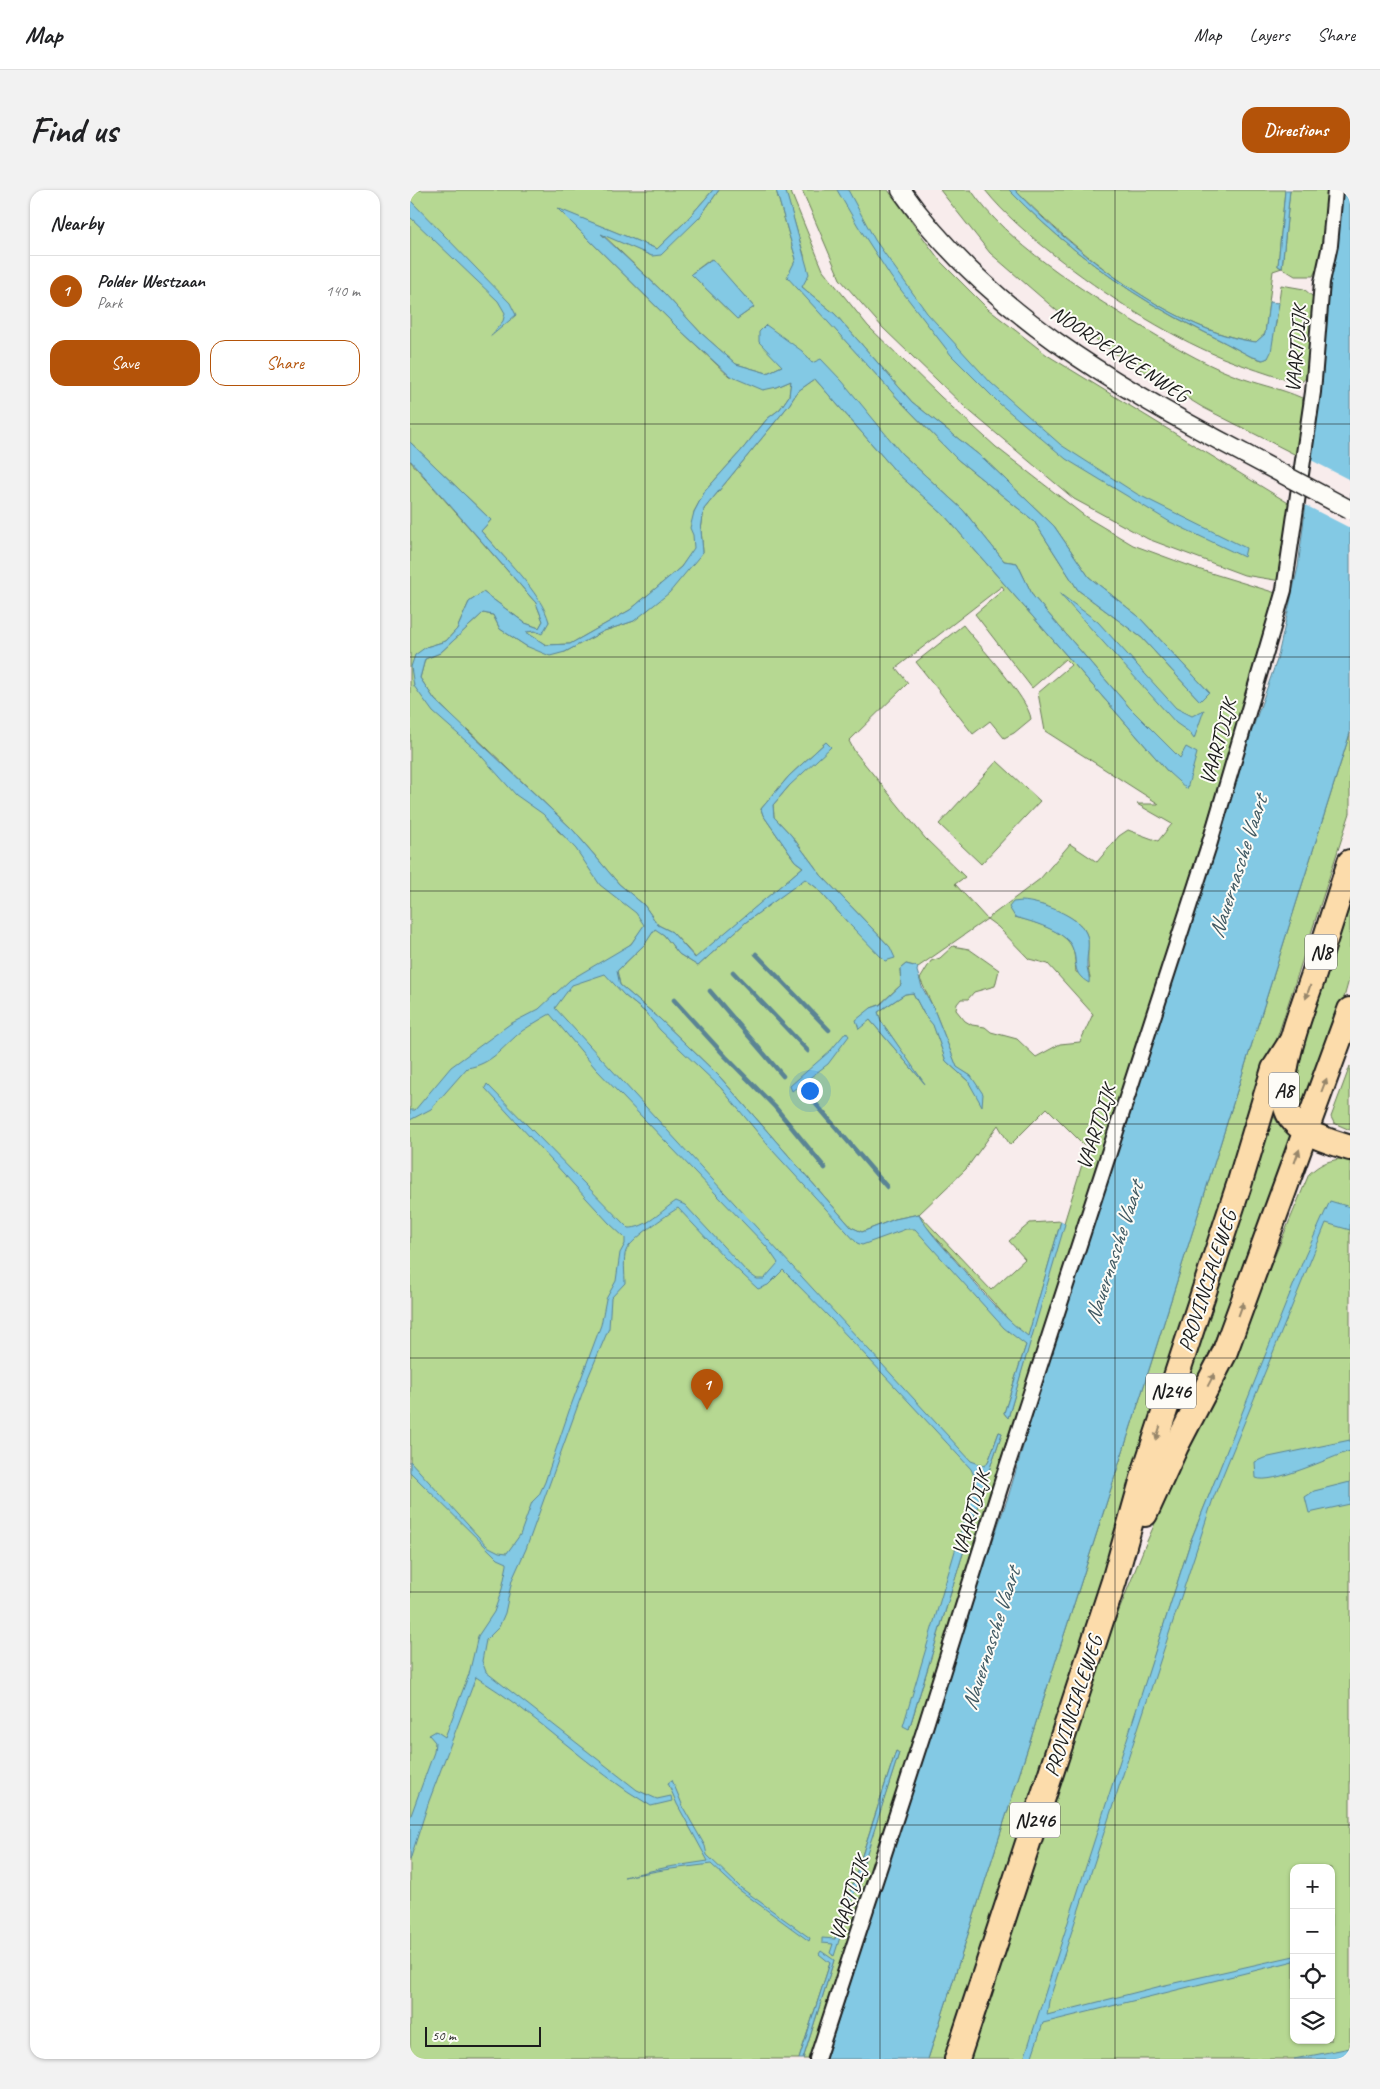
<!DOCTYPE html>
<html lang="en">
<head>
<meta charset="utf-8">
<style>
	:root { --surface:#fff; --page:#f2f2f2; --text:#202124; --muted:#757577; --line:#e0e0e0; --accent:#b45309 }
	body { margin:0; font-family:Caveat,sans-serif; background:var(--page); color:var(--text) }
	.controls { position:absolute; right:15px; bottom:15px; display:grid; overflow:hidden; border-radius:10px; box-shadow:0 1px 4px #0004 }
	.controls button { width:45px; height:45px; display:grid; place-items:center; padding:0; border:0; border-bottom:1px solid var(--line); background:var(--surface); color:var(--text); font:25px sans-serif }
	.scale { position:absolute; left:15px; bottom:12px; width:116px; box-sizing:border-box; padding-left:5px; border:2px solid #1c1c1c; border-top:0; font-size:14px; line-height:18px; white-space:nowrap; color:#1c1c1c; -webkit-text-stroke:4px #fdfcf7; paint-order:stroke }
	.you { position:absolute; left:399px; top:900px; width:18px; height:18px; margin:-12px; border:4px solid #fff; border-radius:50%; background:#1a73e8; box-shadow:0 0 0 8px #1a73e833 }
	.badge { display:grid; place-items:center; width:32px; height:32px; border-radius:50%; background:var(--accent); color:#fff; font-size:16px; font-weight:700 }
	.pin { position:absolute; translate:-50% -41px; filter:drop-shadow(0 1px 2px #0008) }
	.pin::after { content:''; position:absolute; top:26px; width:18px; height:15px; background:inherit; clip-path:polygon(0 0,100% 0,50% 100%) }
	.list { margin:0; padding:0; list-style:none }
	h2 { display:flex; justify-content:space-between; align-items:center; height:65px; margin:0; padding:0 20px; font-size:21px }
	h2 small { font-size:16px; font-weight:400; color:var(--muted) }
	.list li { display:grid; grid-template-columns:32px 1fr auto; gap:15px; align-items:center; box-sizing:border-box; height:70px; padding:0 20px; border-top:1px solid var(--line) }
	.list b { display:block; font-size:19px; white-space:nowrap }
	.list p { margin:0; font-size:16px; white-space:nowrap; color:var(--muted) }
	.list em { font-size:16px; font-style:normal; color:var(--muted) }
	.actions { display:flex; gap:10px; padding:15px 20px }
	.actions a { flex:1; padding:11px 0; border:1px solid var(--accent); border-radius:15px; text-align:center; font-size:18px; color:var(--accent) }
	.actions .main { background:var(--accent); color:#fff }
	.icon { flex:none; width:28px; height:28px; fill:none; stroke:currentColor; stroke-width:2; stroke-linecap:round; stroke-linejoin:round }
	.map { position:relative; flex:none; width:940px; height:1869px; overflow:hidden; border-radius:15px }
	header { display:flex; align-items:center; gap:30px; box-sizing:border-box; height:70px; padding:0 25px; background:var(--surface); border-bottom:1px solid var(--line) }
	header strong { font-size:24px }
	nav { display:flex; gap:28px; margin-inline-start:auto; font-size:18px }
	.intro { display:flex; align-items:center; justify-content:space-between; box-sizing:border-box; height:120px; padding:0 30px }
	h1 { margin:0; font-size:35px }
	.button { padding:12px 22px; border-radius:15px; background:var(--accent); color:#fff; font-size:18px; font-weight:700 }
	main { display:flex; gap:30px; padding:0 30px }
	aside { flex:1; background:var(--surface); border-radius:15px; box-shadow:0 1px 4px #0004 }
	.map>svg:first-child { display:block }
	.green { fill:#b6d892; stroke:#697a57; fill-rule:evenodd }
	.water { fill:#83c9e4; stroke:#5a8494 }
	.pier { fill:#f8ecec }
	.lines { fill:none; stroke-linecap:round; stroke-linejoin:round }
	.stream { stroke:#5a8494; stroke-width:4.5 }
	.minor-casing { stroke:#1c1c1c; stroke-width:18 }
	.tertiary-casing { stroke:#1c1c1c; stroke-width:21 }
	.trunk-casing { stroke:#1c1c1c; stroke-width:28 }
	.minor { stroke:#fdfcf7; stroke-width:14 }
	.tertiary { stroke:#fdfcf7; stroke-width:18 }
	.trunk { stroke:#fcdcab; stroke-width:24 }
	.tertiary-bridge-casing { stroke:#1c1c1c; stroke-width:21; stroke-linecap:butt }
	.tertiary-bridge { stroke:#fdfcf7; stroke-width:18 }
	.oneway { fill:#97866b }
	.grid { fill:none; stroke:#1c1c1c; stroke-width:1; stroke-opacity:0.55 }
	.labels { text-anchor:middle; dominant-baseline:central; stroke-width:4; stroke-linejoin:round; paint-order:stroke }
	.shield { fill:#fdfcf7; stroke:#605f5e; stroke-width:1 }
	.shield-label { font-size:20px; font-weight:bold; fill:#1c1c1c }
	.street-label { font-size:21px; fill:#1c1c1c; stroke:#fdfcf7 }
	.water-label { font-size:22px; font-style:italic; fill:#405962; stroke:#fdfcf7 }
</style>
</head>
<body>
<header>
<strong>Map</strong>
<nav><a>Map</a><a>Layers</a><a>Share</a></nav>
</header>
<div class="intro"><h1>Find us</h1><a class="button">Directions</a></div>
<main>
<aside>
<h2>Nearby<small></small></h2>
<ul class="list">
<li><span class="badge">1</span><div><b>Polder Westzaan</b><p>Park</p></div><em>140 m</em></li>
</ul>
<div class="actions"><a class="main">Save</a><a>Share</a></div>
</aside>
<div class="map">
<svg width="940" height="1869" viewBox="0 0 940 1869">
	<rect width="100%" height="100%" fill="#f8ecec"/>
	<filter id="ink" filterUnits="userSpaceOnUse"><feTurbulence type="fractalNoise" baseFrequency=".02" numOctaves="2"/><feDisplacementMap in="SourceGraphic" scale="10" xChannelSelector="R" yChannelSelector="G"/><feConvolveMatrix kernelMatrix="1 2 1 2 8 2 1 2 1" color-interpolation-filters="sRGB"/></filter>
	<g filter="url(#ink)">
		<g class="green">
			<path d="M 0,0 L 303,0 L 275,32 L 247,59 L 148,19 L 270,140 L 319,186 L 367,197 L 381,191 L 379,206 L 370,219 L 357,229 L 331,261 L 295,301 L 284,322 L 285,358 L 271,377 L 220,420 L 160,454 L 136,455 L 115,442 L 125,441 L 139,432 L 114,390 L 71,341 L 81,330 L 0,252 Z"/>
			<path d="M 309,0 L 366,0 L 386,69 L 378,87 L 491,212 L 547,269 L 624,331 L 668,400 L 732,448 L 790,511 L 799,502 L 728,426 L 679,387 L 644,336 L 574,269 L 502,212 L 425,124 L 392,97 L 394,65 L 375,0 L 380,0 L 413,80 L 458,136 L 531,207 L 586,257 L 676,327 L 723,355 L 791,380 L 866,403 C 827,543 781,680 740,819 L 401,1869 L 393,1869 L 424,1770 L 420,1773 L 389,1869 L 0,1869 L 0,271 L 126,413 L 133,431 L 129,438 L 115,433 L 73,402 L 59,412 L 47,439 L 36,451 L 16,457 L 5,491 L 42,526 L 25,510 L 10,488 L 15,469 L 30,463 L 73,423 L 83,425 L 90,439 L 116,456 L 155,462 L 194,441 L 224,431 L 293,362 L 291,340 L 294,319 L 379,215 L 388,201 L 405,189 L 488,284 L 535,326 L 759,583 L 770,568 L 719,517 L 623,406 L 607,373 L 594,371 L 553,320 L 492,264 L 402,173 L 392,161 L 372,176 L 357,183 L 326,174 L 291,143 L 254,103 L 190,42 L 242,66 L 289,28 ZM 301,69 L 344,117 L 327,129 L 281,84 ZM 592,396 L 594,399 L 565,424 L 622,498 L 655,469 L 661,475 L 628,503 L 635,541 L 749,614 L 727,614 L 762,634 L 748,651 L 718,640 L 709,646 L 687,672 L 660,654 L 630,689 L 577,729 L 545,694 L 555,687 L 515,648 L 445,562 L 439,551 L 498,493 L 486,478 ZM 57,539 L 163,640 L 209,694 L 234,715 L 248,735 L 262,742 L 286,768 L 393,677 L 385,671 L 353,625 L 351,619 L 379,586 L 416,552 L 363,615 L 364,627 L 381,645 L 411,685 L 480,757 L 440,735 L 407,698 L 395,688 L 336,732 L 288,776 L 269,764 L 254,745 L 245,738 L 235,754 L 207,781 L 210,795 L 250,829 L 309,886 L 441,1037 L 452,1042 L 485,1029 L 509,1024 L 514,1034 L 604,1136 L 618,1147 L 651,1031 L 620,1033 L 599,1051 L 615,1069 L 581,1100 L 509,1024 L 556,979 L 588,935 L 600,955 L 637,918 L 673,954 L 678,955 L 654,1033 L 598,1228 L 594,1223 L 616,1155 L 499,1029 L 443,1048 L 311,898 L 235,822 L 214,805 L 193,774 L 221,754 L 236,733 L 171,660 L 148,641 L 137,622 ZM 632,715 C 650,723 678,730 678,753 C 678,766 677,776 680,788 L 666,782 C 665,774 665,761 661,755 C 651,739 621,731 605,727 ZM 577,729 L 588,737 L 619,769 L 638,774 L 683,824 L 670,852 L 650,854 L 626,867 L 607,849 L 581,842 L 575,837 L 562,835 L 555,831 L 546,820 L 547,814 L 551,809 L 558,809 L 564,802 L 585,796 L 589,780 L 559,759 L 543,756 L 530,768 L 521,771 L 510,789 L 523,817 L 547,878 L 561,886 L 558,891 L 536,871 L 523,834 L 514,824 L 503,803 L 495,804 L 468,822 L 471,831 L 510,888 L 460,830 L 454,833 L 461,818 L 469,815 L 491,795 L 490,779 L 496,774 L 508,777 ZM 589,1242 L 592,1243 L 574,1295 L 499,1539 L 573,1286 ZM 486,1561 L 489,1563 L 423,1766 L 423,1754 Z"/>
			<path d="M 392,0 L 478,0 L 531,72 L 578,119 L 637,165 L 880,314 L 871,391 L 834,385 L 738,349 L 664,309 L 556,218 L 473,138 L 430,89 Z"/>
			<path d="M 530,0 L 561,0 C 597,53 672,100 726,133 C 757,152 790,172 823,185 C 846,194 870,198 892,208 L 894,215 L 886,265 L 792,217 L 710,167 L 646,120 L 580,63 Z"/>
			<path d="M 575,0 L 599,0 C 642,44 689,82 742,114 C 773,133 808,148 840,166 L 852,170 L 858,168 L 866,133 L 871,95 L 894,99 L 903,107 L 899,173 C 897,186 896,195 882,192 C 859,184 836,177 813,168 C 753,143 695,105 644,65 C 619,45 595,25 575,0 Z"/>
			<path d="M 605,0 L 875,0 L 868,76 L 872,78 L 880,0 L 918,0 L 910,72 L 903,86 L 885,86 L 872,78 L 863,81 L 855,144 L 846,152 C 757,139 666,61 605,0 Z"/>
			<path d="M 553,435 C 567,453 619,509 621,529 L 604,543 L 594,548 L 580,531 L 563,544 L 506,472 Z"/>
			<path d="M 940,543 L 940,623 L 801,1052 L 791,1072 L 655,1505 L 536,1869 L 518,1869 L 731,1205 Z"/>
			<path d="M 587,571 L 630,611 L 571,674 L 529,634 Z"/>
			<path d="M 940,709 L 940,786 L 924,844 L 893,924 C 884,909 884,896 885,878 Z"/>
			<path d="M 940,876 L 940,940 L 924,933 L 921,927 Z"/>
			<path d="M 862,923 L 869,935 L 887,949 L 798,1166 L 763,1235 L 806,1105 L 823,1030 Z"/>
			<path d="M 930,969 L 940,971 L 940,1869 L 556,1869 L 607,1718 L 619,1691 L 636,1638 L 648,1585 L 687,1476 L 734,1358 L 786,1241 L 821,1171 L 899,984 C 909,975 916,971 930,969 ZM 818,1259 L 695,1620 L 781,1350 ZM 884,1678 L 921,1678 L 921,1850 L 884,1850 Z"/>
		</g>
		<g class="water">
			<path d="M 303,0 L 309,0 L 289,28 L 251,65 L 242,66 L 191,44 L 254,103 L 291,143 L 326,174 L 357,183 L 372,176 L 349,152 L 349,142 L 356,135 L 392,161 L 402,173 L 411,169 L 432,191 L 492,264 L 553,320 L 594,371 L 607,373 L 623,406 L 719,517 L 770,568 L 776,557 L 787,563 L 777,599 L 759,583 L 535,326 L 488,284 L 405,189 L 388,201 L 379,215 L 294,319 L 291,340 L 293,362 L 259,403 L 224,431 L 194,441 L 155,462 L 140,466 L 116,456 L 90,439 L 83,425 L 73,423 L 30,463 L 15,469 L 10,488 L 25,510 L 163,640 L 209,694 L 234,715 L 248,735 L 262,742 L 285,768 L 393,677 L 385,671 L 353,625 L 351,619 L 379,586 L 416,552 L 421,557 L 379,596 L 363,615 L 364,627 L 381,645 L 411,685 L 480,757 L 485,768 L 475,771 L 440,735 L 407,698 L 395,689 L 336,732 L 288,776 L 269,764 L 254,745 L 245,739 L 235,754 L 207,781 L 210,795 L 250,829 L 309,886 L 441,1037 L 452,1042 L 485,1029 L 509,1024 C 517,1040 531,1054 542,1067 C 566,1094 589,1125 618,1146 L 651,1031 L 655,1034 L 598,1228 L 594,1223 L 616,1155 L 594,1138 L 505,1039 L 496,1039 L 452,1055 L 447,1053 L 362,960 L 311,898 L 250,840 L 235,822 L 214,805 L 195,784 L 162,795 L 145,818 L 561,1271 L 575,1276 L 579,1270 L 589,1242 L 592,1243 L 574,1295 L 499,1539 L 493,1536 L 566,1290 L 561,1279 C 499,1212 438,1145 373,1080 L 358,1095 L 348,1099 L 315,1068 L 268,1018 C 258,1024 219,1051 216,1061 C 213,1067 215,1085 215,1093 L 201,1108 L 199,1138 L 177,1190 L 116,1359 L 102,1390 L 95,1423 L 89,1437 L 76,1450 L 72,1471 L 76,1482 L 227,1600 L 247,1609 L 261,1606 L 262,1611 L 241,1616 C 178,1579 128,1525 66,1487 L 19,1611 L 0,1670 L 0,1628 L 24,1562 L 25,1552 L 19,1545 L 26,1541 L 35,1547 L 59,1484 L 68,1446 L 84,1422 L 92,1399 L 97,1375 L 97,1373 L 88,1369 L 0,1282 L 0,1271 L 77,1356 L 89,1362 L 97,1363 L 110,1345 L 122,1312 L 129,1305 L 135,1292 L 159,1221 L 191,1135 L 196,1109 L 206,1091 L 210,1063 L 215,1054 L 215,1048 L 199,1033 L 75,898 L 77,894 L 218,1038 C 236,1039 252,1020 266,1011 L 275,1015 L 337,1082 L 347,1089 L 354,1089 L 368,1073 L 357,1057 L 186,879 L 140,824 C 131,829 121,835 112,841 C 93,856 83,874 57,878 L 21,919 L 0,930 L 0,920 L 5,920 L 41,877 L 100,834 L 129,819 L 160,790 L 221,754 L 234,735 L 226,723 L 190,695 L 166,659 L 133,624 L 106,605 L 65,559 L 23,522 L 4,496 L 1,477 L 5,465 L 16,457 L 36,451 L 47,439 L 59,412 L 73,402 L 115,433 L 129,438 L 133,431 L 126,413 L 0,270 L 0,252 L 81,330 L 71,341 C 91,365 132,403 139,432 L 132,444 L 125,441 L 116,442 L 136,455 L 160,454 L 220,420 L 271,377 L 284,358 L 283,345 L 280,338 L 284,322 L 295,301 L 331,261 L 357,229 L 370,219 L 379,206 L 381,191 L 367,197 L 353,200 L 320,186 L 270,140 L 147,18 L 247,59 L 275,32 Z"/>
			<path d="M 366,0 L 375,0 L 377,5 L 399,84 L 392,97 L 425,124 L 502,212 L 574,269 L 644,336 L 679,387 L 728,426 L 799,502 L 790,511 L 732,448 L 668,400 L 624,331 L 547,269 L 491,212 L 377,87 L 386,69 Z"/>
			<path d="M 427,0 L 438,0 L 465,50 L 517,123 L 581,193 L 651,255 L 727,304 L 836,358 L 834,367 L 760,332 L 656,269 L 590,214 L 541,165 L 481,87 L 448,36 Z"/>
			<path d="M 599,0 L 605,0 C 660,59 764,142 846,152 L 855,144 L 859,112 L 869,113 L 861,162 L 858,168 L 853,170 L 840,166 C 808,148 774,133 742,114 C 689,82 642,44 599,0 Z"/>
			<path d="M 875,0 L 880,0 L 872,78 L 868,76 Z"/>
			<path d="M 930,0 L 940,0 L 940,543 L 731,1205 L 518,1869 L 416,1869 L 517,1554 L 519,1541 L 540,1473 L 599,1304 L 648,1139 L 842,540 L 867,470 L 888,377 L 902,265 Z"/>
			<path d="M 0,10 L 100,113 L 106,125 L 80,147 L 93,131 L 95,123 L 88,111 L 0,27 Z"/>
			<path d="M 302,69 L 344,117 L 327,129 L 281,84 Z"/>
			<path d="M 649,403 L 688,432 L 766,518 L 782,526 L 794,520 L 784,549 L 779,542 L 766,533 Z"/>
			<path d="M 612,711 C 630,712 668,725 676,743 C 681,753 676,766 677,777 C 678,783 680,787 679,793 C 660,782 669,773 662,757 C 656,741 620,731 605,727 L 599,717 L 603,712 Z"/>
			<path d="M 496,774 L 508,777 L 507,781 L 512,797 L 523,817 L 547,877 L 561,886 L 573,904 L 572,916 L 558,891 L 536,871 L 523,835 L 514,824 L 503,803 L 495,804 L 468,822 L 471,831 L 515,894 L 460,830 L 449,839 L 446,830 L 461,818 L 470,815 L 491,795 L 490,779 Z"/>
			<path d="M 436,842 L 439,846 L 418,874 L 382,901 L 380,896 L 421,860 Z"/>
			<path d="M 920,1011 L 940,1017 L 940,1040 L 916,1033 L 803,1309 L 639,1811 L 637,1825 L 751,1796 L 884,1766 L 884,1771 L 633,1833 L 621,1869 L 614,1869 L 781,1350 L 895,1066 Z"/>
			<path d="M 940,1250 L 940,1261 C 921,1267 862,1295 846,1288 L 845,1272 L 854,1268 Z"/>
			<path d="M 940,1292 L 940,1314 L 899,1323 L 895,1307 L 904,1301 Z"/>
			<path d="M 486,1561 L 489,1563 L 424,1766 L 420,1763 L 423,1754 L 412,1753 L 412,1748 L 425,1749 Z"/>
			<path d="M 262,1590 L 274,1619 L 295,1656 L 297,1665 L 331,1698 L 400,1748 L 399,1751 L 328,1699 L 301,1674 L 253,1680 L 214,1687 L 258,1677 L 298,1671 L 267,1614 L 258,1593 Z"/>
			<path d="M 411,1761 L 424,1770 L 393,1869 L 389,1869 L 420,1773 L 409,1764 Z"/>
			<path d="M 940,1858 L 940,1869 L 884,1869 Z"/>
		</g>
		<path class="pier" d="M 899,269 L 940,290 L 940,338 L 893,314 Z"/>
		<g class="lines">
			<g class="stream">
				<path d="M 346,764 L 419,840"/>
				<path d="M 323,782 L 398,861"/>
				<path d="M 300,801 L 373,886"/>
				<path d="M 264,810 L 316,867 L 365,917 L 415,978"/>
				<path d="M 399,906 L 477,997"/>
			</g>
			<defs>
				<path id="minor" d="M 407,1869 L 514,1541 L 590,1298 L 800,652 L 874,400 L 903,202 L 912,92 L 920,55 L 925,0"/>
				<path id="tertiary" d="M 491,0 C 576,121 707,197 835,264"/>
				<g id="trunk">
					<path d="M 940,672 C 928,710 916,747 904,784 C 893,817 864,887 877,920 C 885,943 919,951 940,958"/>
					<path d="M 735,1324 L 766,1256 L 814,1164 L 940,820"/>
					<path d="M 547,1869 L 704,1391 L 735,1281 L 829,995 L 864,879 L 881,852"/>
				</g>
			</defs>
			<use href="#minor" class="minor-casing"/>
			<use href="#tertiary" class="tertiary-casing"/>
			<use href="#trunk" class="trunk-casing"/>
			<use href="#minor" class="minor"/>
			<use href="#tertiary" class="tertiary"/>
			<use href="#trunk" class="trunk"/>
			<defs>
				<path id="tertiary-bridge" d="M 835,264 L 940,320"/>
			</defs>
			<use href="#tertiary-bridge" class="tertiary-bridge-casing"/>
			<use href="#tertiary-bridge" class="tertiary-bridge"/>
		</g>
		<defs><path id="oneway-solid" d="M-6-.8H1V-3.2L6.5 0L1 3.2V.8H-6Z" transform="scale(1.25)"/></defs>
		<g class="oneway">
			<use href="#oneway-solid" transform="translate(898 802) rotate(109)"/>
			<use href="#oneway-solid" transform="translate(914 895) rotate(-69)"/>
			<use href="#oneway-solid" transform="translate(887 966) rotate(-70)"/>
			<use href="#oneway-solid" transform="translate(831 1119) rotate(-70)"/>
			<use href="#oneway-solid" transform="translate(801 1190) rotate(-62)"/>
			<use href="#oneway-solid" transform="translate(748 1243) rotate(108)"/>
		</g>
	</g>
	<path class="grid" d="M 235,0 L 235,1869M 470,0 L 470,1869M 705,0 L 705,1869M 0,234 L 940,234M 0,467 L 940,467M 0,701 L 940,701M 0,934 L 940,934M 0,1168 L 940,1168M 0,1402 L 940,1402M 0,1635 L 940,1635"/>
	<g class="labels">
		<g class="shield">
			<rect x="895" y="744.5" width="32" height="35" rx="4"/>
			<rect x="859" y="882.5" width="30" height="35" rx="4"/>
			<rect x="736" y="1183.5" width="50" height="35" rx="4"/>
			<rect x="600" y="1612.5" width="50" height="35" rx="4"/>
		</g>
		<g class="shield-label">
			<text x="911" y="762">N8</text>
			<text x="874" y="900">A8</text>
			<text x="761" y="1201">N246</text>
			<text x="625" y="1630">N246</text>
		</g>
		<g class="street-label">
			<text transform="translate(886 159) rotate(-85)">VAARTDIJK</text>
			<text transform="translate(710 164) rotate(33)">NOORDERVEENWEG</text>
			<text transform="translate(808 552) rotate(-74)">VAARTDIJK</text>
			<text transform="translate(686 937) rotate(-72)">VAARTDIJK</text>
			<text transform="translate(797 1091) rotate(-72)">PROVINCIALEWEG</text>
			<text transform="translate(561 1323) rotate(-73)">VAARTDIJK</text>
			<text transform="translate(663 1516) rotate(-72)">PROVINCIALEWEG</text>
			<text transform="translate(439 1708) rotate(-72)">VAARTDIJK</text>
		</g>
		<g class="water-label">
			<text transform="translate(828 677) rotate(-72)">Nauernasche Vaart</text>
			<text transform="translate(704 1063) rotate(-72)">Nauernasche Vaart</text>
			<text transform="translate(581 1449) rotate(-72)">Nauernasche Vaart</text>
		</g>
	</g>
</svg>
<div class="controls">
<button>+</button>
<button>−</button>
<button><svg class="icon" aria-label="locate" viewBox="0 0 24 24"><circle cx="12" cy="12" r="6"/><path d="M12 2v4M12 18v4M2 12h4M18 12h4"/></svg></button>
<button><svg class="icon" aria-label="layers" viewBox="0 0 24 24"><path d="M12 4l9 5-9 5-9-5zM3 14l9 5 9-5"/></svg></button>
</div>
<div class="scale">50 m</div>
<div class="you"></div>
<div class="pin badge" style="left:297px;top:1220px">1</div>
</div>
</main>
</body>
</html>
